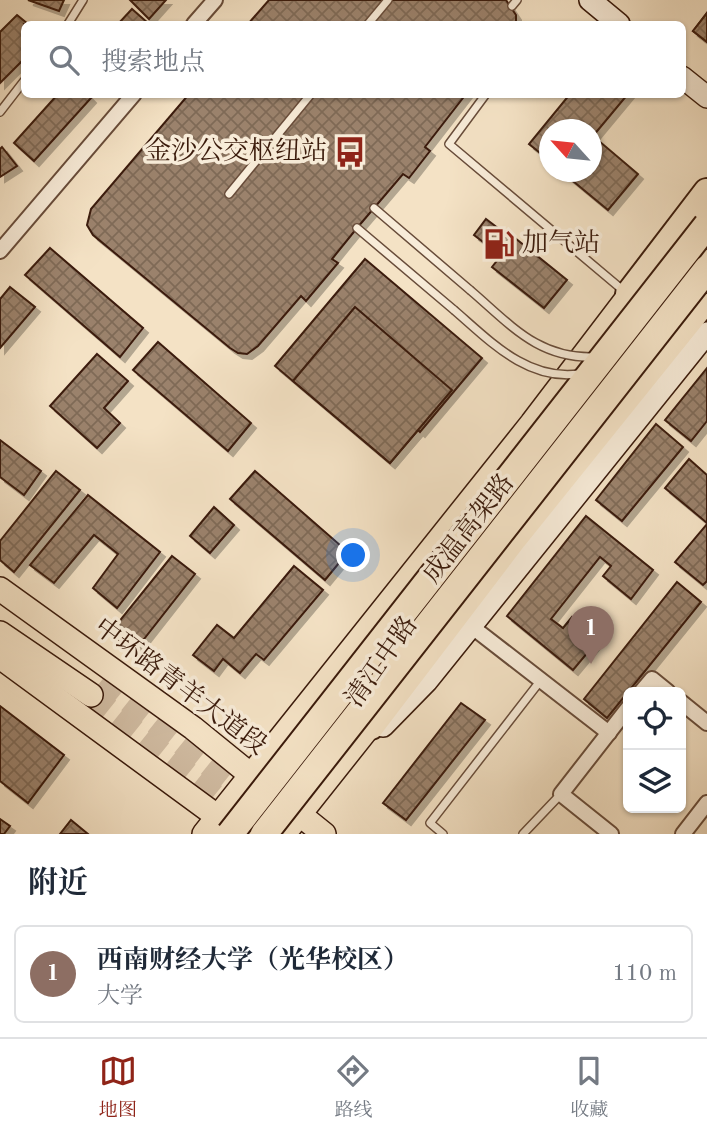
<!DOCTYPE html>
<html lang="zh">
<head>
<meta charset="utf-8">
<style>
	:root { --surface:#fff; --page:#f6f6f7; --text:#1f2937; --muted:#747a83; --line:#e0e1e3; --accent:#8f2418 }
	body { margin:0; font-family:"Old Standard TT","Noto Serif SC",serif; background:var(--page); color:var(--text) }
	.controls { position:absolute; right:21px; bottom:21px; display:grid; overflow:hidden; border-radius:10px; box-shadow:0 2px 5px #0004 }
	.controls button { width:63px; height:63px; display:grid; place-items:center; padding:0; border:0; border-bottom:2px solid var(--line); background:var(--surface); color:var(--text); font:35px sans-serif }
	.compass { position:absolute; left:539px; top:119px; width:63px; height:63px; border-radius:50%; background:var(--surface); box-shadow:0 2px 5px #0004; rotate:297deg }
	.you { position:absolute; left:354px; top:556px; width:24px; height:24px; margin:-18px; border:5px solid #fff; border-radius:50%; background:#1a73e8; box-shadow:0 0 0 10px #1a73e833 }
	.badge { display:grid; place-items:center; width:46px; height:46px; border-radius:50%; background:var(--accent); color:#fff; font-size:23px; font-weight:700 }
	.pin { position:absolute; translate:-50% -58px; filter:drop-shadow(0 2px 4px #0008) }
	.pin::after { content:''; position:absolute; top:37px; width:24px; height:21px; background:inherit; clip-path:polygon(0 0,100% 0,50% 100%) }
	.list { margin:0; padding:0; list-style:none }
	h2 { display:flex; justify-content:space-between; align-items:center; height:91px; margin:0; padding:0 28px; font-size:30px }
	h2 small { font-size:23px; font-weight:400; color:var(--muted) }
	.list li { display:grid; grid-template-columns:46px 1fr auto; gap:21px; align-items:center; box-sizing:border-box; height:98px; margin:0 14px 14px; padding:0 14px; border:2px solid var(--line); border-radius:10px }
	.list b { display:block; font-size:26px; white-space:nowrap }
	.list p { margin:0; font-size:23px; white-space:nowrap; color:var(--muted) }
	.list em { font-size:23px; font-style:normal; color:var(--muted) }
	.icon { flex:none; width:38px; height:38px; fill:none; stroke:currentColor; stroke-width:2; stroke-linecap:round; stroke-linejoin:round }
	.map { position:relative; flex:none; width:707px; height:834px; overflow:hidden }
	.search { position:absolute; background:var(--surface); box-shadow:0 2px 5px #0004; left:21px; right:21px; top:21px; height:77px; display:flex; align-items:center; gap:18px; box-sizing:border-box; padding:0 24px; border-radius:10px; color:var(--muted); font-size:26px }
	.sheet { height:203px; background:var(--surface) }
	nav { display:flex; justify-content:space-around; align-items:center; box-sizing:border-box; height:98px; border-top:2px solid var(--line); background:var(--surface); font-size:19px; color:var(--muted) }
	nav a { display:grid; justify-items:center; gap:4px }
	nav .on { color:var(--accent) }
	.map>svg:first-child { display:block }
	.building { fill:url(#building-cross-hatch); stroke:#3a1a0b; stroke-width:2; filter:url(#shadow) }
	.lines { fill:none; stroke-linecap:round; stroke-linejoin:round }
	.primary-tunnel { stroke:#cfbaa0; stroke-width:23; stroke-dasharray:23 11; stroke-linecap:butt }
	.lane-casing { stroke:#684c3a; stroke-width:10 }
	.street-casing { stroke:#684c3a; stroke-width:18 }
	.secondary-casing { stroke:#3a1a0b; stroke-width:24 }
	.primary-casing { stroke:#3a1a0b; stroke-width:26 }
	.highway-casing { stroke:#3a1a0b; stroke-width:30 }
	.lane { stroke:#f8ecd9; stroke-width:7 }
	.street { stroke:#f8ecd9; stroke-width:14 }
	.secondary { stroke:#f8ecd9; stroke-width:21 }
	.primary { stroke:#f4e2c5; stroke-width:23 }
	.highway { stroke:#f4e2c5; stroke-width:26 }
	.lane-bridge-casing { stroke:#684c3a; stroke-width:10; stroke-linecap:butt }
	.highway-bridge-casing { stroke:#3a1a0b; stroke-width:30; stroke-linecap:butt }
	.lane-bridge { stroke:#f8ecd9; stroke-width:7 }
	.highway-bridge { stroke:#f4e2c5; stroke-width:26 }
	.labels { text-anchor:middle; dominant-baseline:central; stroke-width:7; stroke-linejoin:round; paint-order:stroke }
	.poi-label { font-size:26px; fill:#3a1a0b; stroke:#f8ecd9; text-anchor:end }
	.street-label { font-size:26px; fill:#3a1a0b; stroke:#f8ecd9 }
</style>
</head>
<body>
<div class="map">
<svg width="707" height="834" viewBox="0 0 707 834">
	<defs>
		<pattern id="building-cross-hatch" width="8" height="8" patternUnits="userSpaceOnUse" patternTransform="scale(1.75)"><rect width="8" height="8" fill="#9b826c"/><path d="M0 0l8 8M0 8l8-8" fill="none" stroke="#7f6a57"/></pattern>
		<filter id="shadow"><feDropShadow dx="5" dy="5" stdDeviation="0" flood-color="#0004"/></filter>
	</defs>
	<rect width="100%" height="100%" fill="#f4e2c5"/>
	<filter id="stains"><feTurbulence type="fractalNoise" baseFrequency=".00286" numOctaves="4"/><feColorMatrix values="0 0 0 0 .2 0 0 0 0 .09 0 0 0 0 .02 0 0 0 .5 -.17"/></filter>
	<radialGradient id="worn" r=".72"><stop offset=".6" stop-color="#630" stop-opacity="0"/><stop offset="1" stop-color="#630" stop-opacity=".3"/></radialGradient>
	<g class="building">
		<path d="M 28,0 L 64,0 L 59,11 Z"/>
		<path d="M 130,0 L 166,0 L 149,19 Z"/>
		<path d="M 269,0 L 506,0 L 516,15 L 516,24 L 248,24 Z"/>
		<path d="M 132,9 L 149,24 L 118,24 Z"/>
		<path d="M 707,13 L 707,42 L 693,31 Z"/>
		<path d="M 707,13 L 707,42 L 693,31 Z"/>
		<path d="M 17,15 L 28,24 L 24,24 L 24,59 L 0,83 L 0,32 Z"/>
		<path d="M 58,94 L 87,94 L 91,98 L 34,161 L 14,143 Z"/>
		<path d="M 189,94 L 466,94 L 425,147 L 430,151 L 409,178 L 403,174 L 357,228 L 332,259 L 338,263 L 306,301 L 301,296 L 258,346 L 247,354 L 238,353 L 230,348 L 93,235 L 87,225 L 91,209 Z"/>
		<path d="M 570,94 L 628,94 L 593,136 L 638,174 L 608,210 L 562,172 L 592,172 L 592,130 L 550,130 L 550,161 L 529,144 Z"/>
		<path d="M 2,147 L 17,166 L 0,177 L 0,149 Z"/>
		<path d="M 486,219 L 507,235 L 495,251 L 474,235 Z"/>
		<path d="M 515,238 L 567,280 L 544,308 L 492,267 Z"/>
		<path d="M 50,248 L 143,328 L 120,357 L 25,275 Z"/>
		<path d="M 365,259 L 482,358 L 420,432 L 418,430 L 390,463 L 275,366 Z"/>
		<path d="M 10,287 L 35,307 L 0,348 L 0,299 Z"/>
		<path d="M 355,307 L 452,390 L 390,463 L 293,381 Z"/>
		<path d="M 158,342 L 251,423 L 228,451 L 133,370 Z"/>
		<path d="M 97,354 L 128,381 L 104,408 L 120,423 L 97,448 L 50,406 Z"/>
		<path d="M 707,368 L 707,421 L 691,441 L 665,420 Z"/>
		<path d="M 656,424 L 683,447 L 622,521 L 596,500 Z"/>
		<path d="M 0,440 L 41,471 L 24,495 L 0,477 Z"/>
		<path d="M 689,459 L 707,475 L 707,523 L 665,488 Z"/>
		<path d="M 56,471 L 80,490 L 14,572 L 0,560 L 0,541 Z"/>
		<path d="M 255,471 L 348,552 L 325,580 L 230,499 Z"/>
		<path d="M 88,495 L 160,552 L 117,608 L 93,588 L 118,554 L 94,535 L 54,583 L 30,565 Z"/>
		<path d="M 214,507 L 234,525 L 210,553 L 190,536 Z"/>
		<path d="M 586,516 L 653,570 L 631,599 L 603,576 L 611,566 L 600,557 L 551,619 L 563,628 L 572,617 L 599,639 L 573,670 L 507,616 Z"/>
		<path d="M 707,524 L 707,581 L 703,585 L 675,562 Z"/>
		<path d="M 172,556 L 195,574 L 133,653 L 109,634 Z"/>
		<path d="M 294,566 L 323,590 L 264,660 L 256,654 L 240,673 L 223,659 L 214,671 L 193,655 L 217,625 L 234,638 Z"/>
		<path d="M 677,582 L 701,602 L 607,718 L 584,699 Z"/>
		<path d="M 461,703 L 485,720 L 406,820 L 383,803 Z"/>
		<path d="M 0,706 L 64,755 L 28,803 L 0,781 Z"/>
		<path d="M 0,819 L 10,826 L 4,834 L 0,834 Z"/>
		<path d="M 71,820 L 88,834 L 60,834 Z"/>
	</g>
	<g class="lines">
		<g class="primary-tunnel">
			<path d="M 102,680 L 254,802"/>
			<path d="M 91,695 L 241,816"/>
		</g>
		<defs>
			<g id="lane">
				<path d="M 512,6 L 517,0"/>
				<path d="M 68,24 L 83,0"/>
				<path d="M 368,24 L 388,0"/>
				<path d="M 486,94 L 449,144 L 625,292"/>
				<path d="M 0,112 L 24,81"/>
				<path d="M 229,194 L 311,94"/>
				<path d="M 374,208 L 470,290"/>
				<path d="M 357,228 L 454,310"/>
				<path d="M 443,834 L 430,823 L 541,680"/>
				<path d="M 523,834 L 561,794"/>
			</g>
			<g id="street">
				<path d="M 194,24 L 215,0"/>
				<path d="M 0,251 L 134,94"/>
				<path d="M 471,626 L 609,733"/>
				<path d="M 641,692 L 652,679 L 668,692"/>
				<path d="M 681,702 L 707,723"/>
				<path d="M 611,834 L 561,794 L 628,708"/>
				<path d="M 683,834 L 707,803"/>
			</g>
			<g id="secondary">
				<path d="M 590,0 L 619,24"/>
				<path d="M 682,77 L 707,97"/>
				<path d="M 383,726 L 427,681 L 707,333"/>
			</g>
			<g id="primary">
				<path d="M 0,589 L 193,728 L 262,784"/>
				<path d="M 0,633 L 91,695"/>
				<path d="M 0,657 L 229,825"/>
				<path d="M 288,805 L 324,834"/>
				<path d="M 204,834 L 532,423 L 641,280"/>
				<path d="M 284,834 L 380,713"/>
			</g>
			<g id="highway">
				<path d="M 629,294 L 707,192"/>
				<path d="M 371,726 L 514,538 L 707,298"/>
			</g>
		</defs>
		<use href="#lane" class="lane-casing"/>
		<use href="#street" class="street-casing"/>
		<use href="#secondary" class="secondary-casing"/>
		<use href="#primary" class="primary-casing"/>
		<use href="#highway" class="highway-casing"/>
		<use href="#lane" class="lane"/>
		<use href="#street" class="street"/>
		<use href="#secondary" class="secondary"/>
		<use href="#primary" class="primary"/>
		<use href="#highway" class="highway"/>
		<defs>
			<g id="lane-bridge">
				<path d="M 470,290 C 511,325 538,359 595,357"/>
				<path d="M 454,310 C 490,341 527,381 579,374"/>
			</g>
			<g id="highway-bridge">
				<path d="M 230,834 L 707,225"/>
				<path d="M 264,834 L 707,269"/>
			</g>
		</defs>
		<use href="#lane-bridge" class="lane-bridge-casing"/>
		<use href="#highway-bridge" class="highway-bridge-casing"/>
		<use href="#lane-bridge" class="lane-bridge"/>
		<use href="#highway-bridge" class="highway-bridge"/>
	</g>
	<defs>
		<symbol id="bus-bare" viewBox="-9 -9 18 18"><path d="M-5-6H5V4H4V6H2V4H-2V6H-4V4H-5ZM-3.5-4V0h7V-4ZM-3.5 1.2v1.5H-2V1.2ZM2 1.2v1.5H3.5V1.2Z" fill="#8f2418" stroke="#f8ecd9" stroke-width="2.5" paint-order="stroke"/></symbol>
		<symbol id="fuel-bare" viewBox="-9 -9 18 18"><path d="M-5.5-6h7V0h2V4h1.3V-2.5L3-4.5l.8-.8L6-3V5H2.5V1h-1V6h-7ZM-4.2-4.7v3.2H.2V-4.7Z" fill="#8f2418" stroke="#f8ecd9" stroke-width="2.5" paint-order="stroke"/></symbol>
	</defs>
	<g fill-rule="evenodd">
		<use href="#bus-bare" x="328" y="130" width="44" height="44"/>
		<use href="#fuel-bare" x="477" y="222" width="44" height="44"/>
	</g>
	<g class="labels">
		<g class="poi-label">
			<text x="327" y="152">金沙公交枢纽站</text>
			<text x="522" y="244" text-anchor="start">加气站</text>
		</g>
		<g class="street-label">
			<text transform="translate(469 529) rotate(-52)">成温高架路</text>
			<text transform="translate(382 662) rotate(-55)">清江中路</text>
			<text transform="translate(180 687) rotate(37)">中环路青羊大道段</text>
		</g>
	</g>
	<rect width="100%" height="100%" filter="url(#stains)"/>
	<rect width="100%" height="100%" fill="url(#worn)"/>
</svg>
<div class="controls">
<button><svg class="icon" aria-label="locate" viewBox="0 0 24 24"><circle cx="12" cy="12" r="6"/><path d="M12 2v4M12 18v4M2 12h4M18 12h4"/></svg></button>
<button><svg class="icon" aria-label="layers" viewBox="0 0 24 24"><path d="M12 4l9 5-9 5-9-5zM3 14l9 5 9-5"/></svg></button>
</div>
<svg class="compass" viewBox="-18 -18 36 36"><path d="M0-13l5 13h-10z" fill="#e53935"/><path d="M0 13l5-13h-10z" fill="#747a83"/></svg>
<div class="you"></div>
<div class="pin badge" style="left:591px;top:664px;background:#8d6e63">1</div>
<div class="search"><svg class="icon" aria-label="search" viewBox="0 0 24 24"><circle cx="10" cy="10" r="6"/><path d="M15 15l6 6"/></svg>搜索地点</div>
</div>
<section class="sheet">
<h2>附近<small></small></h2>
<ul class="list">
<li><span class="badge" style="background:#8d6e63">1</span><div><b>西南财经大学（光华校区）</b><p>大学</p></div><em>110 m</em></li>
</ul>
</section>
<nav>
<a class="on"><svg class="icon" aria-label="map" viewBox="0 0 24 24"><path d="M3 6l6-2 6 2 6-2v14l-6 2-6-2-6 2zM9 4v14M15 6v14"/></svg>地图</a>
<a><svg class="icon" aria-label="directions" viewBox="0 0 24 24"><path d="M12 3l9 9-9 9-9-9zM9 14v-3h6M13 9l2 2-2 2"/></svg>路线</a>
<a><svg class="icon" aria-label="saved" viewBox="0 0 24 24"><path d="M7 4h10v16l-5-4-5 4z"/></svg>收藏</a>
</nav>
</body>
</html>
